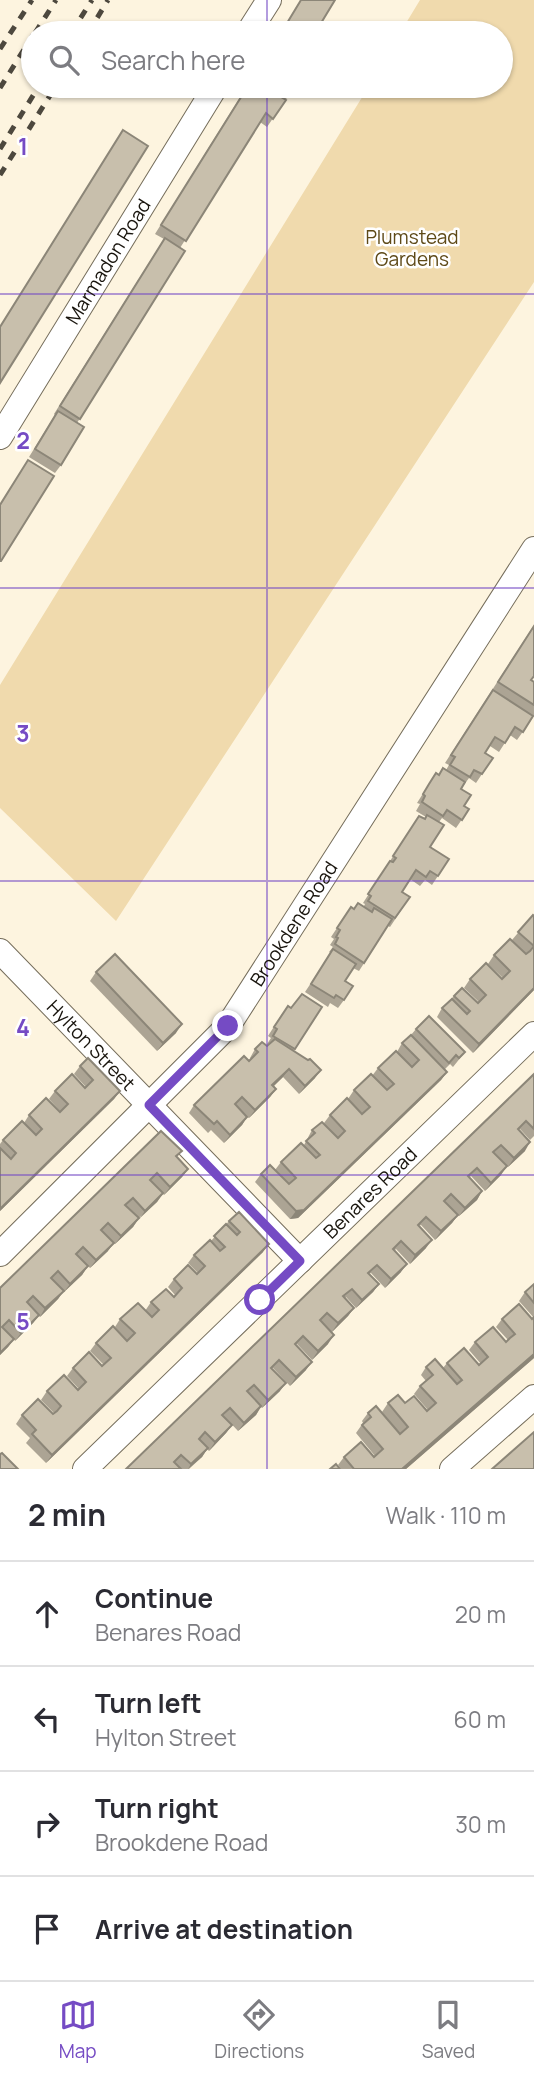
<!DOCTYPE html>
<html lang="en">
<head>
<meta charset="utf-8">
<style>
	:root { --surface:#fff; --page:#f7f7f7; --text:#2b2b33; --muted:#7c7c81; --line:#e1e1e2; --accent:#754bc4 }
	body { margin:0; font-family:Manrope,sans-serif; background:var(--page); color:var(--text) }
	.stop { position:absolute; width:21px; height:21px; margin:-16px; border:5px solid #754bc4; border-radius:50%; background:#fff }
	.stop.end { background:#754bc4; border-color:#fff; box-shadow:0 2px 7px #0008 }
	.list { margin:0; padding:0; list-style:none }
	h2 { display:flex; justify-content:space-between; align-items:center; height:91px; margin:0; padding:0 28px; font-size:30px }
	h2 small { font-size:23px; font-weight:400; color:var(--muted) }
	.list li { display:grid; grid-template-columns:46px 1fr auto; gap:21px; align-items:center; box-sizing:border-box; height:105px; padding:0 28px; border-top:2px solid var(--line) }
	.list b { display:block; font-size:26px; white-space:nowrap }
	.list p { margin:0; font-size:23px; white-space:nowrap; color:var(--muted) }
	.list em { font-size:23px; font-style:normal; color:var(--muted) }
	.icon { flex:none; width:38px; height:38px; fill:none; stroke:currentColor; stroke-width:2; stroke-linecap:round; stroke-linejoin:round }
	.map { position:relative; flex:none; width:534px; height:1469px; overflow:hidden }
	.search { position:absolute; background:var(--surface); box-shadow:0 2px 5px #0004; left:21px; right:21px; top:21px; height:77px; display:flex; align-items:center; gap:18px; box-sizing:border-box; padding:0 24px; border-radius:38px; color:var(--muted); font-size:26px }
	.sheet { height:511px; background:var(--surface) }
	nav { display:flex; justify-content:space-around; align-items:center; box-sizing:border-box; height:98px; border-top:2px solid var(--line); background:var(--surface); font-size:19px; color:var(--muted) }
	nav a { display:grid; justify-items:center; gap:4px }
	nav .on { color:var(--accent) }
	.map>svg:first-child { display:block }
	.green { fill:#f0daad }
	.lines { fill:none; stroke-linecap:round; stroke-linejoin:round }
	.minor-casing { stroke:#756d5b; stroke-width:26 }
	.minor { stroke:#fff; stroke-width:24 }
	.rail { stroke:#4d483e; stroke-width:5; stroke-dasharray:9 9; stroke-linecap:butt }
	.wall { fill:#aca494 }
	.shaded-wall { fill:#8c8678 }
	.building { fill:#c8bfac; stroke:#8c8678; stroke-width:2 }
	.route { stroke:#754bc4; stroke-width:9 }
	.grid { fill:none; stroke:#754bc4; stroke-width:2; stroke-opacity:0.55 }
	.labels { text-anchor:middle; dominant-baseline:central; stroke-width:5; stroke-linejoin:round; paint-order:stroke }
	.park-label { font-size:19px; fill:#5e4917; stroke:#fff }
	.street-label { font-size:19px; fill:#18140d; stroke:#fff }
	.grid-label { font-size:23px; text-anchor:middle; font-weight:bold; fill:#754bc4; stroke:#fff; stroke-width:5; stroke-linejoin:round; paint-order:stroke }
</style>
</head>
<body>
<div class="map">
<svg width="534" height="1469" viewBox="0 0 534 1469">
	<rect width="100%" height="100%" fill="#fdf4df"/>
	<path class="green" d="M 420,0 L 534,0 L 534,282 L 116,921 L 0,808 L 0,685 L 369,86 L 501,86 L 501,33 L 400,33 Z"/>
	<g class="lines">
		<defs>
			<g id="minor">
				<path d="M 248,33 L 269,0"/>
				<path id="s1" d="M 0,437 L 216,86"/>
				<path id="s2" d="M 0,951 L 300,1261"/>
				<path id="s3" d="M 0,1254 L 228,1026 L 534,549"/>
				<path id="s4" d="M 85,1469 L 534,1034"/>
				<path d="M 452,1469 L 534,1397"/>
			</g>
		</defs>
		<use href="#minor" class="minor-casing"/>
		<use href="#minor" class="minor"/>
		<g class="rail">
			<path d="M 35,33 L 56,0"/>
			<path d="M 71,33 L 92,0"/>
			<path d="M 88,33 L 108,0"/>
			<path d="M 0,49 L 32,0"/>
			<path d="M 0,88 L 33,35"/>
			<path d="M 0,149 L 39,86"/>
			<path d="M 0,175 L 56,86"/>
		</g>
	</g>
	<g class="wall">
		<path d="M 247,86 L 295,86 L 267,127 L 260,122 L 180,248 L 185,251 L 77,423 L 61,465 L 55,473 L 29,457 L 55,415 L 54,414 L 164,239 L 155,234 Z"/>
		<path d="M 534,625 L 531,680 L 534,682 L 534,716 L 517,740 L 510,735 L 499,752 L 490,746 L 485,753 L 482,774 L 476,783 L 469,778 L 461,789 L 464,806 L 469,809 L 456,828 L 442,818 L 439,822 L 430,847 L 449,859 L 432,885 L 425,880 L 420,886 L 410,879 L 402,892 L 410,897 L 390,927 L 388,926 L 359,971 L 353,968 L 345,981 L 344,1000 L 338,1008 L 330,1003 L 328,1007 L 305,992 L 331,953 L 329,952 L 333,947 L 330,945 L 334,939 L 331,937 L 351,907 L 353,909 L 364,906 L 365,904 L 363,903 L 419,816 L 424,819 L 426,817 L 416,811 L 420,804 L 417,803 L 436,773 L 439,775 L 446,770 L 449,765 L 445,763 Z"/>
		<path d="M 533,915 L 534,990 L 473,1053 L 437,1017 L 442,1008 L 454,996 L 478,1003 L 479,1002 L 464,988 L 470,979 L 503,978 L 488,964 L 494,955 L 512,940 Z"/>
		<path d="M 96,972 L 176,1033 L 157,1051 L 90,981 Z"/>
		<path d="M 322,1007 L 294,1051 L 315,1078 L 299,1094 L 283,1077 L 274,1086 L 276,1089 L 270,1097 L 249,1118 L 247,1117 L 242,1125 L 224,1143 L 211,1130 L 208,1133 L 189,1113 L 194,1105 L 249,1061 L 251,1059 L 250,1058 L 255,1049 L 267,1046 L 268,1045 L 267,1044 L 271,1038 L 268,1036 L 282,1014 L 291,1008 Z"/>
		<path d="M 416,1029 L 465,1052 L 453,1067 L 450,1064 L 444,1070 L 447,1072 L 441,1080 L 298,1218 L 290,1219 L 255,1182 L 261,1174 L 275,1170 L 281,1162 L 304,1145 L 312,1130 L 324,1123 L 330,1115 L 363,1114 L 348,1099 L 354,1090 L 372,1076 L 378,1068 L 397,1052 L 402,1043 L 411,1035 Z"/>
		<path d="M 80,1066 L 120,1091 L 114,1099 L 0,1211 L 0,1144 L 3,1140 L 24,1123 L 29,1115 L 60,1111 L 49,1099 L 55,1091 L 86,1087 L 74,1074 Z"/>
		<path d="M 534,1074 L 534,1136 L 530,1140 L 520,1129 L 519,1130 L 525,1151 L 508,1167 L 495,1153 L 501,1175 L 485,1191 L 471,1176 L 469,1178 L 482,1191 L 477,1200 L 459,1216 L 445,1202 L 458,1215 L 452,1223 L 435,1240 L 421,1225 L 419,1226 L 426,1248 L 410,1264 L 396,1249 L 394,1251 L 401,1272 L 385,1288 L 371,1273 L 369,1274 L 379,1284 L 373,1292 L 356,1308 L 346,1297 L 345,1298 L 354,1308 L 348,1316 L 332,1332 L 321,1322 L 328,1344 L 312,1360 L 297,1344 L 296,1345 L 306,1370 L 290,1386 L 273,1368 L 272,1369 L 280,1391 L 262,1408 L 261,1407 L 256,1415 L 238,1431 L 224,1416 L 232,1425 L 226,1433 L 209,1451 L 207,1449 L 202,1457 L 189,1469 L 126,1469 Z"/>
		<path d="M 182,1151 L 177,1157 L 188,1169 L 182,1177 L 164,1195 L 163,1194 L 157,1202 L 139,1218 L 133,1227 L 115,1244 L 102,1231 L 108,1251 L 90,1268 L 88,1266 L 82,1275 L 64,1292 L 63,1291 L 58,1299 L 40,1317 L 39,1316 L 33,1323 L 15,1341 L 14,1339 L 8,1347 L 0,1355 L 0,1288 Z"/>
		<path d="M 229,1221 L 263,1252 L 46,1463 L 26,1443 L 30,1438 L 16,1424 L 22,1415 L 53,1414 L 54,1413 L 41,1400 L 47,1391 L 78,1390 L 79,1389 L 67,1376 L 73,1368 L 102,1366 L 104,1365 L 90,1351 L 96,1343 L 127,1341 L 115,1327 L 120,1319 L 145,1311 L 151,1302 L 174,1297 L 175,1295 L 168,1287 L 174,1279 L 198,1273 L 188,1263 L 194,1255 L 211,1241 Z"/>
		<path d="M 534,1284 L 534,1358 L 406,1469 L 341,1469 L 338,1465 L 344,1457 L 374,1457 L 375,1456 L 356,1433 L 363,1423 L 362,1421 L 368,1413 L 400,1434 L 382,1412 L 388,1403 L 405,1403 L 427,1411 L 428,1410 L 414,1394 L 420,1386 L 426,1381 L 421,1375 L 426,1367 L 443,1368 L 447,1363 L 479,1365 L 481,1364 L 469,1350 L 475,1342 L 506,1342 L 508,1340 L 496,1327 L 502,1319 L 532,1319 L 534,1318 L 519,1301 L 525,1292 Z"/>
	</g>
	<g class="shaded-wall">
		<path d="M 534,988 L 534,990 L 473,1053 L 479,1044 Z"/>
		<path d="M 182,1024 L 176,1033 L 157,1051 L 163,1043 Z"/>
		<path d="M 289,1069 L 283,1077 L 266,1093 L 272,1085 Z"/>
		<path d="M 321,1070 L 315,1078 L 299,1094 L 305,1086 Z"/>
		<path d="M 447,1072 L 441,1080 L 298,1218 L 290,1219 L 296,1211 Z"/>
		<path d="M 276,1089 L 270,1097 L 249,1118 L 255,1110 Z"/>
		<path d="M 120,1091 L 114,1099 L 0,1211 L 0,1209 Z"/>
		<path d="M 247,1117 L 242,1125 L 224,1143 L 230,1135 Z"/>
		<path d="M 530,1142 L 525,1151 L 508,1167 L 514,1158 Z"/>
		<path d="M 507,1166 L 501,1175 L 485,1191 L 491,1183 Z"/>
		<path d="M 188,1169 L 182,1177 L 164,1195 L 170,1187 Z"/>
		<path d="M 482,1191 L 477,1200 L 459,1216 L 465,1208 Z"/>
		<path d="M 163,1193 L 157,1202 L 139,1219 L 145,1211 Z"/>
		<path d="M 458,1215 L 452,1223 L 435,1240 L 441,1231 Z"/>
		<path d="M 139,1218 L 133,1227 L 115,1244 L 121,1236 Z"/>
		<path d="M 432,1240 L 426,1248 L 410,1264 L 415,1255 Z"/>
		<path d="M 114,1243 L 108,1251 L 90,1268 L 96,1260 Z"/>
		<path d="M 269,1244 L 263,1252 L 46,1463 L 52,1455 Z"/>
		<path d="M 407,1264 L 401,1272 L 385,1288 L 391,1279 Z"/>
		<path d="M 88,1266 L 82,1275 L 64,1292 L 70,1284 Z"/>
		<path d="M 379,1284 L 373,1292 L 356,1308 L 362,1300 Z"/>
		<path d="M 64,1291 L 58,1299 L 40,1317 L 45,1308 Z"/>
		<path d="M 354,1308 L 348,1316 L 332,1332 L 338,1323 Z"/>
		<path d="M 39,1315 L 33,1323 L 15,1341 L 21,1333 Z"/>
		<path d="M 334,1335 L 328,1344 L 312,1360 L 318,1351 Z"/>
		<path d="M 14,1339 L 8,1347 L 0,1355 L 0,1353 Z"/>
		<path d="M 534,1354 L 534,1358 L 406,1469 L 402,1469 Z"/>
		<path d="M 312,1362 L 306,1370 L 290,1386 L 296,1377 Z"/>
		<path d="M 286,1383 L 280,1391 L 262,1408 L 268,1400 Z"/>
		<path d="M 261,1406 L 256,1415 L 238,1431 L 244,1423 Z"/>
		<path d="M 232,1425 L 226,1433 L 209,1451 L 215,1442 Z"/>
		<path d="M 208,1448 L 202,1457 L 188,1469 L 191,1464 Z"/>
	</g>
	<g class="building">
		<path d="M 301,0 L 335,0 L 315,33 L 281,33 Z"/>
		<path d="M 248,86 L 281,86 L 276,94 L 286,100 L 273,119 L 266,113 L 186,241 L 161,225 Z"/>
		<path d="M 282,86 L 295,86 L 291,92 Z"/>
		<path d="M 123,130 L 148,146 L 0,383 L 0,327 Z"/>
		<path d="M 165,238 L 185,251 L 80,419 L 60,406 Z"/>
		<path d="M 58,411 L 84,427 L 61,465 L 35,449 Z"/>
		<path d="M 28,460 L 54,476 L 1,561 L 0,561 L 0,505 Z"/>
		<path d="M 534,626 L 534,676 L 531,680 L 534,682 L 534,705 L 498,682 Z"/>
		<path d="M 493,690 L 533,716 L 523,732 L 515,727 L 505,743 L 495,737 L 485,753 L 493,758 L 482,774 L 474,770 L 470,777 L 450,765 L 455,757 L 451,755 Z"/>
		<path d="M 443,768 L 465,782 L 461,789 L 471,795 L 464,806 L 469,809 L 462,820 L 447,810 L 443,816 L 422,802 L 425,796 L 423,794 L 429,784 L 436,773 L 439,775 Z"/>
		<path d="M 427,815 L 444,825 L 430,847 L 449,859 L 438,876 L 430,871 L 426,877 L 416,870 L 402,892 L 410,897 L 395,918 L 368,901 L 371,896 L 368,894 L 390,861 L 393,862 L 396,858 L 393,856 L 419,816 L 425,819 Z"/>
		<path d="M 358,903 L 372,912 L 374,908 L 392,919 L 364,963 L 335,944 L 338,938 L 336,937 L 340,930 L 337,928 L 351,907 L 354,909 Z"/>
		<path d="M 533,915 L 534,916 L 534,988 L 479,1044 L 442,1008 L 452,999 L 467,1014 L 470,1011 L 454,996 L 462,988 L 478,1003 L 486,995 L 470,979 L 486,963 L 502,979 L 510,971 L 494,955 L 510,939 L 526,954 L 530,951 L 534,946 L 518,932 Z"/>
		<path d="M 333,949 L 356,964 L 345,981 L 353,986 L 344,1000 L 336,995 L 334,998 L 311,984 Z"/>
		<path d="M 115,954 L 182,1024 L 163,1043 L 96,972 Z"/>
		<path d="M 302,994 L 322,1007 L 295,1049 L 273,1036 L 277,1029 L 274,1027 L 288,1006 L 291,1008 Z"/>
		<path d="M 429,1016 L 465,1052 L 459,1058 L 456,1055 L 449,1063 L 416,1029 Z"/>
		<path d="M 411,1035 L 447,1072 L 304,1210 L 296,1211 L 261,1174 L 270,1165 L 289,1184 L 296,1178 L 281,1162 L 301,1143 L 316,1158 L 320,1155 L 306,1141 L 315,1133 L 312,1130 L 322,1122 L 338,1138 L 345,1131 L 330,1115 L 347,1098 L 362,1114 L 370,1107 L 354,1090 L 371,1074 L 387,1090 L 394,1084 L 378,1068 L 396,1051 L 412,1067 L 419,1060 L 402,1043 Z"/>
		<path d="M 275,1039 L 308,1060 L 310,1059 L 321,1070 L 305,1086 L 289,1069 L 272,1085 L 276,1089 L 255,1110 L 242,1097 L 235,1104 L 247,1117 L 230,1135 L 217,1121 L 214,1124 L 194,1105 L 244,1056 L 249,1061 L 258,1052 L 255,1049 L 262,1042 L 267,1046 Z"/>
		<path d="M 88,1058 L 120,1091 L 0,1209 L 0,1148 L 11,1159 L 16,1153 L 3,1140 L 22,1121 L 36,1135 L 42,1129 L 29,1115 L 46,1098 L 60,1112 L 68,1104 L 55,1091 L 72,1074 L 85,1088 L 93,1080 L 80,1066 Z"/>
		<path d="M 534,1074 L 534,1129 L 526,1121 L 518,1129 L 530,1142 L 514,1158 L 501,1145 L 493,1152 L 507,1166 L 491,1183 L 477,1168 L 468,1176 L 482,1191 L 465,1208 L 451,1194 L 444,1201 L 458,1215 L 441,1231 L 426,1217 L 418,1225 L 432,1240 L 415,1255 L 401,1241 L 393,1249 L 407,1264 L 391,1279 L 377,1265 L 368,1273 L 379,1284 L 362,1300 L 352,1289 L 343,1296 L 354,1308 L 338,1323 L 327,1313 L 320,1320 L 334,1335 L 318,1351 L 303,1336 L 295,1344 L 312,1362 L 296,1377 L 279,1360 L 271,1368 L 286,1383 L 268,1400 L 254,1385 L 247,1391 L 261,1406 L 244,1423 L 230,1408 L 222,1415 L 232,1425 L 215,1442 L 205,1432 L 199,1439 L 208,1448 L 191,1464 L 181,1455 L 174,1462 L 181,1469 L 126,1469 Z"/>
		<path d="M 161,1131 L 182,1151 L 176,1156 L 188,1169 L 170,1187 L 157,1173 L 150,1180 L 163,1193 L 145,1211 L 133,1198 L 125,1205 L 139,1218 L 121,1236 L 108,1223 L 101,1230 L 114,1243 L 96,1260 L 83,1247 L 76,1254 L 88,1266 L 70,1284 L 58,1271 L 51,1278 L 64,1291 L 45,1308 L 33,1296 L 27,1302 L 39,1315 L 21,1333 L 9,1320 L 2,1327 L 14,1339 L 0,1353 L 0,1288 Z"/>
		<path d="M 239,1212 L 269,1244 L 52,1455 L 32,1434 L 36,1430 L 22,1415 L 38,1399 L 53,1414 L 57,1411 L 61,1406 L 47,1391 L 64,1375 L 78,1390 L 86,1382 L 73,1368 L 89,1352 L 102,1366 L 111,1358 L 96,1343 L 113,1326 L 127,1341 L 135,1333 L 120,1319 L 138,1303 L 152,1317 L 159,1310 L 151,1302 L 166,1289 L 174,1297 L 182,1288 L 174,1279 L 188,1265 L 197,1274 L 205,1266 L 194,1255 L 210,1240 L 220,1251 L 225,1247 L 214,1236 L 226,1224 L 237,1235 L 240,1232 L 229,1221 Z"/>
		<path d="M 534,1284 L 534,1303 L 525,1292 Z"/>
		<path d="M 519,1304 L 532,1319 L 534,1317 L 534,1354 L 402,1469 L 354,1469 L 344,1457 L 361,1442 L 374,1457 L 383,1449 L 362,1425 L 371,1417 L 368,1413 L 376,1406 L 400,1434 L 408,1427 L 388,1403 L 398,1395 L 405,1403 L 414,1396 L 427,1411 L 436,1403 L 420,1386 L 433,1375 L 426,1367 L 435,1359 L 457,1384 L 462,1380 L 447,1363 L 464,1348 L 479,1365 L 488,1357 L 475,1342 L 493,1327 L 506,1342 L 510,1338 L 515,1334 L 502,1319 Z"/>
		<path d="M 534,1432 L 534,1469 L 492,1469 Z"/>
		<path d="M 2,1453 L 18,1469 L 0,1469 L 0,1454 Z"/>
		<path d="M 336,1464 L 340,1469 L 330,1469 Z"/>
	</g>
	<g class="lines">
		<path class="route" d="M 228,1026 L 149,1105 L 300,1261 L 260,1300"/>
	</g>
	<path class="grid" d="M 267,0 L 267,33M 267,86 L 267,1469M 0,294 L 534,294M 0,588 L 534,588M 0,881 L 534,881M 0,1175 L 534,1175"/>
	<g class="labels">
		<g class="park-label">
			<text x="412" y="237">Plumstead<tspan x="412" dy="22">Gardens</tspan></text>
		</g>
		<g class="street-label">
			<text stroke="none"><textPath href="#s1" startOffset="206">Marmadon Road</textPath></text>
			<text stroke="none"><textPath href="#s3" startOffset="444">Brookdene Road</textPath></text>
			<text stroke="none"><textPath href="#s2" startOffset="131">Hylton Street</textPath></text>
			<text stroke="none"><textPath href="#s4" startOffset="397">Benares Road</textPath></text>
		</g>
	</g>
	<g class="grid-label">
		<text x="23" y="155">1</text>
		<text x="23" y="449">2</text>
		<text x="23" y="742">3</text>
		<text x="23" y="1036">4</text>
		<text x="23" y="1330">5</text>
	</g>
</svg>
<div class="stop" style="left:260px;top:1300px"></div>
<div class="stop end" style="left:228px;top:1026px"></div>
<div class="search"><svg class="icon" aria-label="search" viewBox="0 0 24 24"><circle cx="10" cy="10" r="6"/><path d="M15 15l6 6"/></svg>Search here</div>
</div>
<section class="sheet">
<h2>2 min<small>Walk · 110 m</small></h2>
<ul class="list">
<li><svg class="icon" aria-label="ahead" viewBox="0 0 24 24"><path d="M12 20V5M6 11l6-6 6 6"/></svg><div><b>Continue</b><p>Benares Road</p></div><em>20 m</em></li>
<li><svg class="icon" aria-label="left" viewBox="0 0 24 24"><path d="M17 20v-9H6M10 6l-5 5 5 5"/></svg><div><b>Turn left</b><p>Hylton Street</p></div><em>60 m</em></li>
<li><svg class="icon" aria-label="right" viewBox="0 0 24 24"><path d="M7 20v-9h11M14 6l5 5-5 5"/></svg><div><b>Turn right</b><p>Brookdene Road</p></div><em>30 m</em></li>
<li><svg class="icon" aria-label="arrive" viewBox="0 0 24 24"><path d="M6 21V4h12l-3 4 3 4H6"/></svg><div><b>Arrive at destination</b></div></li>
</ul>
</section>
<nav>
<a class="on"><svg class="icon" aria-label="map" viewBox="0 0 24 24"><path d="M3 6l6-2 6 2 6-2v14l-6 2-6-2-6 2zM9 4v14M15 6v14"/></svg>Map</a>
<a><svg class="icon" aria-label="directions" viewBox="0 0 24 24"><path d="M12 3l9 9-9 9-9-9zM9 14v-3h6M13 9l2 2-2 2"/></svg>Directions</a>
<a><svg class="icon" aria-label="saved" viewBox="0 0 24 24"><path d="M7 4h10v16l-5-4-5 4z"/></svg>Saved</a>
</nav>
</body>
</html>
